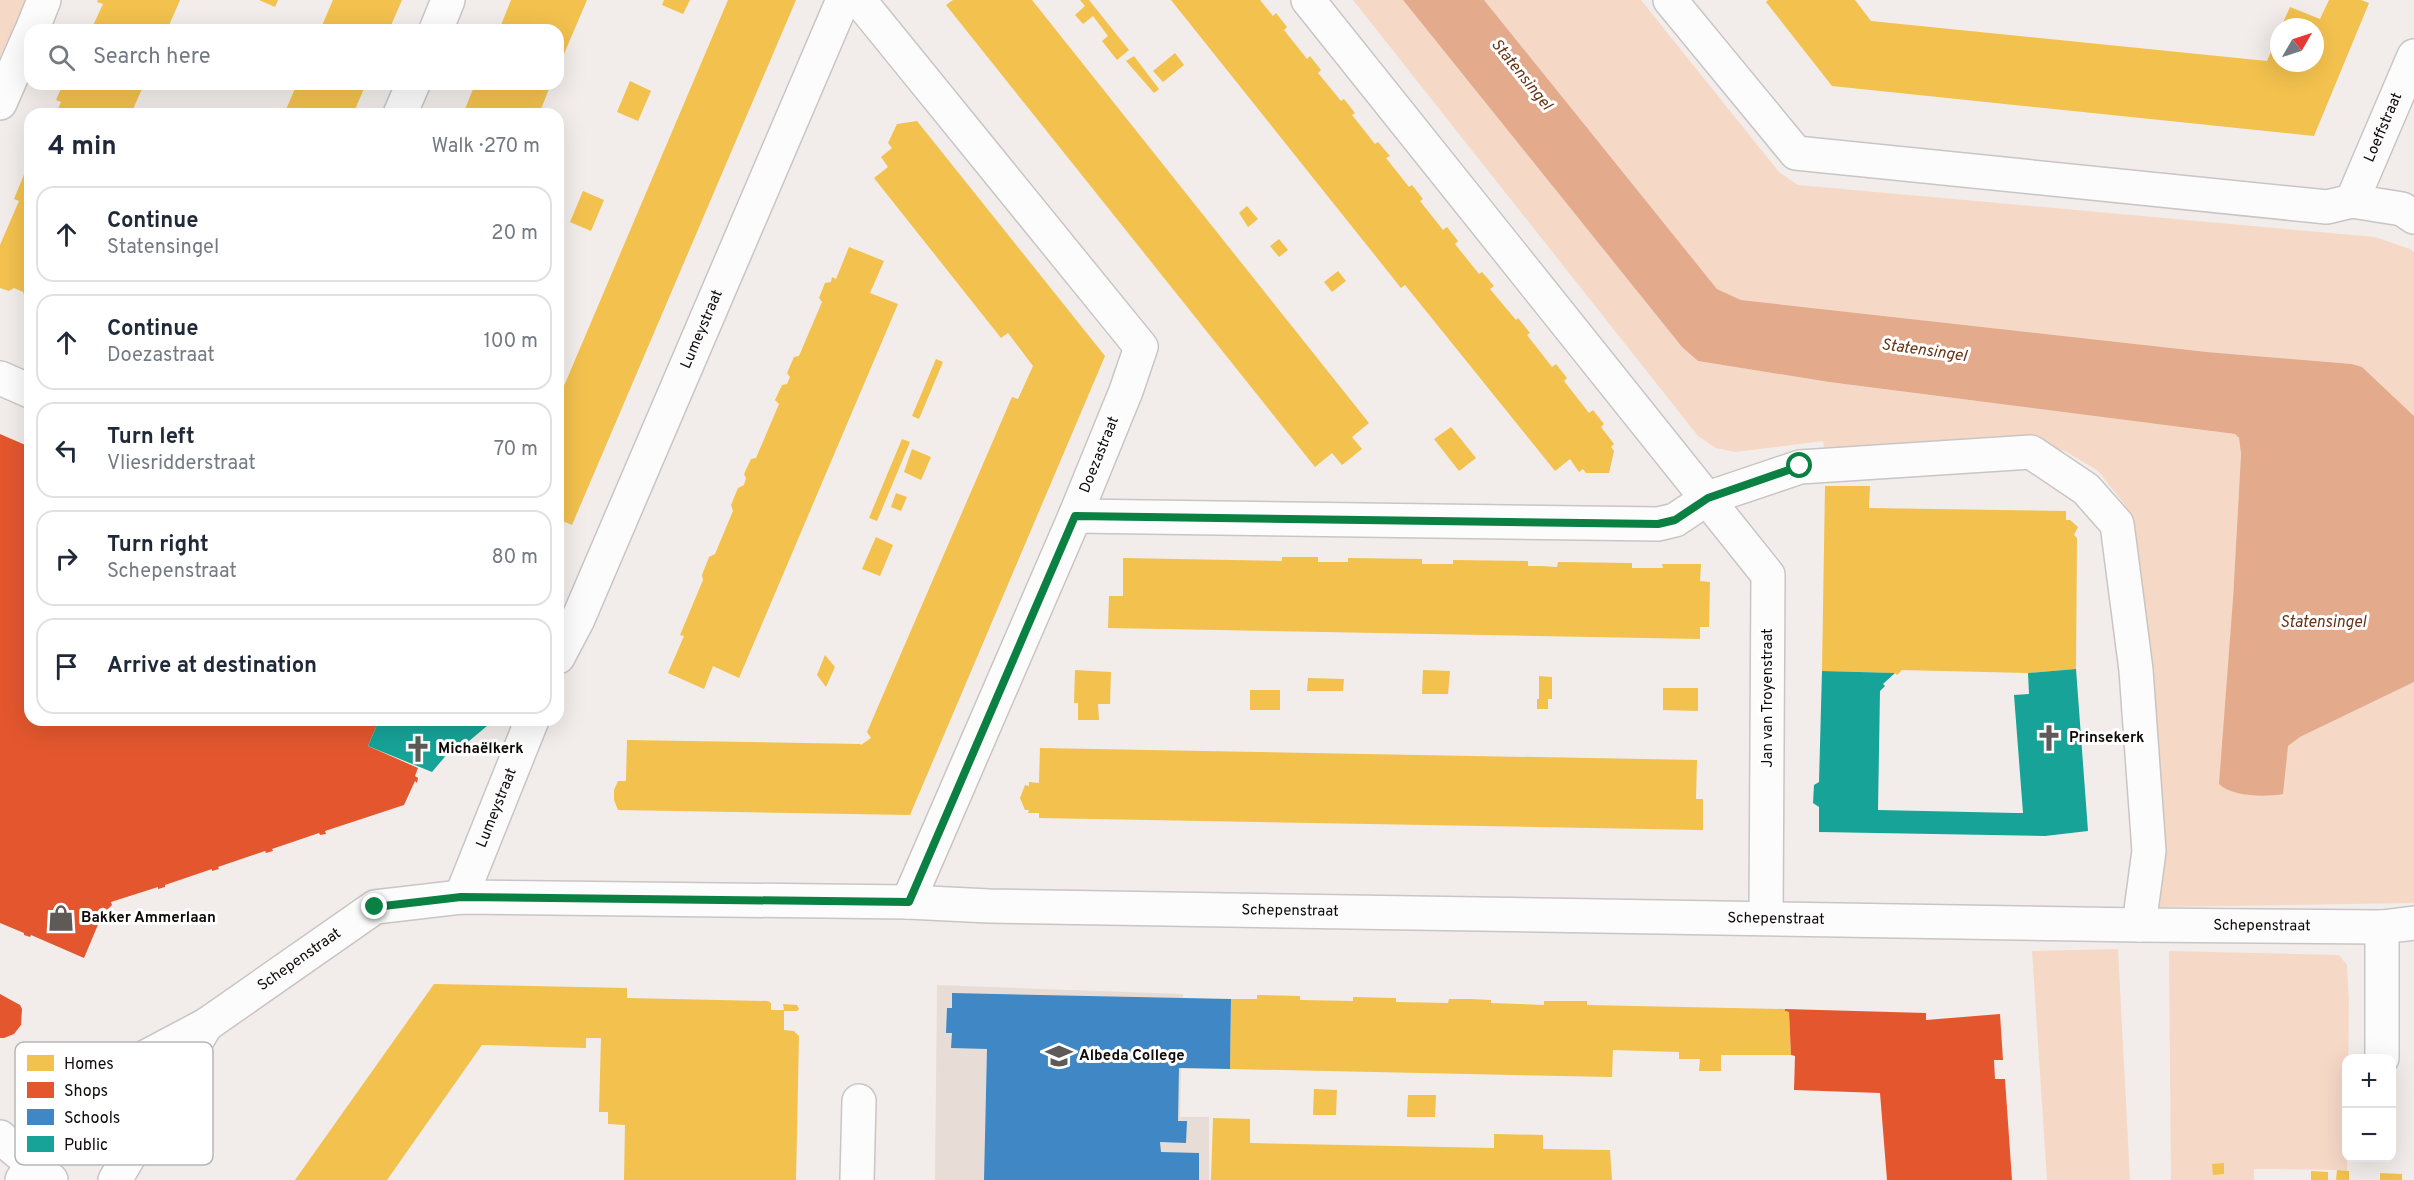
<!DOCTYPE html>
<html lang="en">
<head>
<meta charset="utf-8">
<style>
	:root { --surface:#fff; --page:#f2f2f3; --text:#1f2937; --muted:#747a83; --line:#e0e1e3 }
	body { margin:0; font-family:Overpass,sans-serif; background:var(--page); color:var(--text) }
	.controls { position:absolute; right:18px; bottom:18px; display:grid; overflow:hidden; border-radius:12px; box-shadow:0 6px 24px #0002 }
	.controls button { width:54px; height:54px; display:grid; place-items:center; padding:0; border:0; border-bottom:2px solid var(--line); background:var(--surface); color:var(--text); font:30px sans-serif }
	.compass { position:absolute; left:2270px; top:18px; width:54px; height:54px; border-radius:50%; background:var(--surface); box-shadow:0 6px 24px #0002; rotate:51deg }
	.stop { position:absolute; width:18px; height:18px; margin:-14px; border:4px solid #0b8043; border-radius:50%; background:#fff }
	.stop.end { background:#0b8043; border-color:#fff; box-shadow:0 2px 6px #0008 }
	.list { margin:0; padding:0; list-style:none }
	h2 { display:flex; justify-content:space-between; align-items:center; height:78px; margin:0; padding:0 24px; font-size:26px }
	h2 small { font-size:20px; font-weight:400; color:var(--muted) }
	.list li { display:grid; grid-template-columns:39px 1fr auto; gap:18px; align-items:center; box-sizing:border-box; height:96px; margin:0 12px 12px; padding:0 12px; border:2px solid var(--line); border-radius:18px }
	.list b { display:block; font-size:22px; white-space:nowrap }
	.list p { margin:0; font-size:20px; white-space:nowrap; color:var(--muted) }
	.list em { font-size:20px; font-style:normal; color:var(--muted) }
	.icon { flex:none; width:33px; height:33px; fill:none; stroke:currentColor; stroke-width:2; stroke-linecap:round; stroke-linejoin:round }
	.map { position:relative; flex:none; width:2414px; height:1180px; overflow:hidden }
	.search { position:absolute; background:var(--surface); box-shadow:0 6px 24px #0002; left:24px; top:24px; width:540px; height:66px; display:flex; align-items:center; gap:15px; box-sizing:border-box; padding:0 21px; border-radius:18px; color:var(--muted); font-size:22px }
	.panel { position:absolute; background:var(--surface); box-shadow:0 6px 24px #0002; left:24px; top:108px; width:540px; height:618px; border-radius:18px }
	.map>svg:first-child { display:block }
	.built { fill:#e8dcd6 }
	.green { fill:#f6d8c7 }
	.water { fill:#e3ab8c }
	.homes { fill:#f2c14e }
	.shops { fill:#e4572e }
	.schools { fill:#3f88c5 }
	.public { fill:#17a398 }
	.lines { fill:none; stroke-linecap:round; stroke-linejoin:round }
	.minor-casing { stroke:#c9c5c4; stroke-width:36 }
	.tertiary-casing { stroke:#c9c5c4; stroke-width:36 }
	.minor { stroke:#fdfcfc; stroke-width:33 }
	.tertiary { stroke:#fdfcfc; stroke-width:33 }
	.route { stroke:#0b8043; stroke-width:8 }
	.labels { text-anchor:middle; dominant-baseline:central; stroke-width:6; stroke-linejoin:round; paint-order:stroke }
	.street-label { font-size:15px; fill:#0e0b0a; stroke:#fff }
	.poi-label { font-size:15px; font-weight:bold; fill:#0e0b0a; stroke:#fff; text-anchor:start }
	.water-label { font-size:16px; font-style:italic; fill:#663314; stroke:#fff }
	.key { fill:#fff; stroke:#b7b6b6; stroke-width:1.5 }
	.key-label { font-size:16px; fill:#0e0b0a }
</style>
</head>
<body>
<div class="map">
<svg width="2414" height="1180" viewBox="0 0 2414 1180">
	<rect width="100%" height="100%" fill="#f2edea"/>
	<path class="built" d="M 937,985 L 1183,994 L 1180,1117 L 1209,1117 L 1209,1180 L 935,1180 Z"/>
	<g class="green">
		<path d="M 0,0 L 26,0 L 0,57 Z"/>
		<path d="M 1353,0 L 1403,0 L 1682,347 L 1698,361 L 1829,382 L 2235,434 L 2239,438 L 2241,454 L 2233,599 L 2288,746 L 2300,737 L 2414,682 L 2414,903 L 2160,907 L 2156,754 L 2137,557 L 2125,505 L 2098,471 L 2065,451 L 2025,440 L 1825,451 L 1823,441 L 1735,452 L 1716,448 L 1698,436 Z"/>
		<path d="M 1484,0 L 1641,0 L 1779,172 L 1798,185 L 2375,237 L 2410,249 L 2414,252 L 2414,416 L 2362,367 L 2352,364 L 2207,352 L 1741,300 L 1717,289 Z"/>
		<path d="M 2118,949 L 2130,1180 L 2047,1180 L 2032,951 Z"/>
		<path d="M 2169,951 L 2339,955 L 2347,965 L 2349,1003 L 2347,1170 L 2254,1169 L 2254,1180 L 2171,1180 Z"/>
	</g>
	<path class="water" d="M 1403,0 L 1484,0 L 1717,289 L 1741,300 L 2207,352 L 2352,364 L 2362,367 L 2414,416 L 2414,682 L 2300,737 L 2288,746 L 2283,794 C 2265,797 2232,797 2219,784 L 2233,599 L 2241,454 L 2239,438 L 2235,434 L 1829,382 L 1698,361 L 1682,347 Z"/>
	<g class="homes">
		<path d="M 98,0 L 180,0 L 167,30 L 91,30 L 103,4 L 97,2 Z"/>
		<path d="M 259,0 L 278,0 L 275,7 Z"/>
		<path d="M 333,0 L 402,0 L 389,30 L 320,30 Z"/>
		<path d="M 511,0 L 587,0 L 558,68 L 558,30 L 499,30 Z"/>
		<path d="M 664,0 L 690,0 L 683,14 L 662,5 Z"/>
		<path d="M 728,0 L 796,0 L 572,525 L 558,519 L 558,400 Z"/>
		<path d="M 953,0 L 1032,0 L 1369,423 L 1352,437 L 1362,449 L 1342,465 L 1332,453 L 1315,467 L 946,5 Z"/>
		<path d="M 1080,0 L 1089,0 L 1129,50 L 1117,60 L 1102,41 L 1108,36 L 1093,16 L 1083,24 L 1075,15 L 1085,6 Z"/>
		<path d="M 1171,0 L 1260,0 L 1273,16 L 1276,13 L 1287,27 L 1284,30 L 1307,59 L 1310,56 L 1321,70 L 1318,73 L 1341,101 L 1344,99 L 1355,113 L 1352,115 L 1375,144 L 1378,142 L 1390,156 L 1386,158 L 1409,187 L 1412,185 L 1423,199 L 1420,201 L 1443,230 L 1447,227 L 1458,241 L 1455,244 L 1479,274 L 1482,272 L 1494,286 L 1490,289 L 1516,320 L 1518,318 L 1530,333 L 1527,335 L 1552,367 L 1556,364 L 1567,378 L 1564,381 L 1589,413 L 1593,410 L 1604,424 L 1601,427 L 1614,444 L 1611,447 L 1614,451 L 1609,473 L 1586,473 L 1583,469 L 1579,472 L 1570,459 L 1555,471 L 1405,285 L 1401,288 Z"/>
		<path d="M 1768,0 L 1855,0 L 1871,21 L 2267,61 L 2279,33 L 2279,63 L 2315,63 L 2315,27 L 2281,27 L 2290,7 L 2320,19 L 2329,0 L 2361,0 L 2369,3 L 2314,136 L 1832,86 L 1766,2 Z"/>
		<path d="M 1175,53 L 1184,65 L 1163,82 L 1153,71 Z"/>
		<path d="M 1134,56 L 1159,89 L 1154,93 L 1126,61 Z"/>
		<path d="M 630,81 L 651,91 L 638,121 L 617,112 Z"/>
		<path d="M 63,84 L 144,84 L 131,114 L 56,114 L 61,102 L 56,100 Z"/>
		<path d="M 297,84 L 366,84 L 353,114 L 284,114 Z"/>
		<path d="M 475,84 L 551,84 L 539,114 L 463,114 Z"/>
		<path d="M 917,121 L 1105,356 L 910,815 L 618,810 L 614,800 L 614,790 L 618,781 L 626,781 L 627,740 L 860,744 L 861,745 L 871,738 L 867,732 L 1012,397 L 1018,399 L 1033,366 L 1008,333 L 1001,338 L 874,178 L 888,167 L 881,157 L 892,148 L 888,143 L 897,124 Z"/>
		<path d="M 30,160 L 30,300 L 25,298 L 23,292 L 14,288 L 9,291 L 0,288 L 0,245 L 19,201 L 14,199 Z"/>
		<path d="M 583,191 L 604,200 L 591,231 L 570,222 Z"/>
		<path d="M 1247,206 L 1258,219 L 1248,227 L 1239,213 Z"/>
		<path d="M 1279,239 L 1288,250 L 1279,257 L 1270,246 Z"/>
		<path d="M 849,247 L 884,261 L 870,293 L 898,304 L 739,678 L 713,666 L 704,689 L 668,673 L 684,636 L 680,635 L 703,580 L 702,575 L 709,557 L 715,554 L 733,511 L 731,505 L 738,488 L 744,485 L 746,478 L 744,474 L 751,459 L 756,458 L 779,404 L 775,400 L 782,385 L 787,384 L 790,377 L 787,373 L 794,357 L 799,356 L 822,302 L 819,298 L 825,283 L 831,282 L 832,277 L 836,279 Z"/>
		<path d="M 1338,271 L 1346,281 L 1332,292 L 1324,282 Z"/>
		<path d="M 936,359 L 943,362 L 919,419 L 912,416 Z"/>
		<path d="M 1451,427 L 1476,458 L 1459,471 L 1434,439 Z"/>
		<path d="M 902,439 L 910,442 L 877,521 L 869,518 Z"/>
		<path d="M 912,449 L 931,457 L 921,480 L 904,472 Z"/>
		<path d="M 1825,486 L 1870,486 L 1869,508 L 2066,511 L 2066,520 L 2070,520 L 2078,527 L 2074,535 L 2077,538 L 2076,669 L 2028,673 L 1902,670 L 1897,675 L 1895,673 L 1822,671 Z"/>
		<path d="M 896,493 L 907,497 L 901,511 L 891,507 Z"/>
		<path d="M 876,537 L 893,545 L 880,576 L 862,569 Z"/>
		<path d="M 1282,557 L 1318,557 L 1318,562 L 1348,562 L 1348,558 L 1422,559 L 1422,564 L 1453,564 L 1453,560 L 1528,561 L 1528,566 L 1541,566 L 1557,567 L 1558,562 L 1632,563 L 1632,568 L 1663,568 L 1662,564 L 1701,564 L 1700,581 L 1710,582 L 1709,627 L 1700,627 L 1700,639 L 1108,628 L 1109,596 L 1123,596 L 1123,558 L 1282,561 Z"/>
		<path d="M 825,655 L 835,667 L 826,687 L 817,675 Z"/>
		<path d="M 1075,670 L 1111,672 L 1110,704 L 1098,704 L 1099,720 L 1078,720 L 1078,703 L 1074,703 Z"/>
		<path d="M 1423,670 L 1450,671 L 1448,694 L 1422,694 Z"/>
		<path d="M 1539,676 L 1552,677 L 1552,699 L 1548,699 L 1548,709 L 1537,709 L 1537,699 L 1539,699 Z"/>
		<path d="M 1308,678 L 1344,679 L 1343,691 L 1307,691 Z"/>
		<path d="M 1663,688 L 1698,688 L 1698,711 L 1663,710 Z"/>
		<rect x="1250" y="690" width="30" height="20"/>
		<path d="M 1040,748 L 1697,760 L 1696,799 L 1703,799 L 1703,830 L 1039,818 L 1039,813 L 1028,813 L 1029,810 L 1025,810 L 1020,798 L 1025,785 L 1029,786 L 1029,782 L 1039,783 Z"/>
		<path d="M 434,984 L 627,988 L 627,998 L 768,1001 L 771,1003 L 771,1010 L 784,1010 L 783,1004 L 797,1005 L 799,1009 L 797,1011 L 784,1011 L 784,1030 L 794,1031 L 799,1036 L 796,1180 L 624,1180 L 625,1125 L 608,1124 L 608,1112 L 599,1112 L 601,1038 L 586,1038 L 586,1048 L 482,1045 L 387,1180 L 295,1180 Z"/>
		<path d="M 1257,995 L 1300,996 L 1300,1000 L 1353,1001 L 1353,997 L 1396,998 L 1396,1002 L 1448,1003 L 1449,999 L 1470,999 L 1491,1000 L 1491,1003 L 1544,1005 L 1544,1001 L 1587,1001 L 1587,1005 L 1785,1009 L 1785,1011 L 1789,1012 L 1791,1055 L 1721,1055 L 1721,1071 L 1699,1071 L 1700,1059 L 1679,1059 L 1679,1052 L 1613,1050 L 1612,1077 L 1230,1069 L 1231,999 L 1257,999 Z"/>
		<path d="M 1314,1089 L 1337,1090 L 1336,1115 L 1313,1115 Z"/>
		<path d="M 1408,1095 L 1436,1095 L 1435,1117 L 1407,1117 Z"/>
		<path d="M 1213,1118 L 1250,1119 L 1250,1143 L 1494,1148 L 1494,1134 L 1543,1135 L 1543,1149 L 1610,1150 L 1612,1180 L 1211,1180 Z"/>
		<path d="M 2224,1163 L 2224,1174 L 2213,1175 L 2212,1164 Z"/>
		<path d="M 2337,1170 L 2349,1171 L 2349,1180 L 2336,1180 Z"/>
		<path d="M 2311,1171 L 2328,1172 L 2328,1180 L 2311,1180 Z"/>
		<path d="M 2380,1173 L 2402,1174 L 2402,1180 L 2380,1180 Z"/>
	</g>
	<g class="shops">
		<path d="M 0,434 L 30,447 L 30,720 L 379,720 L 368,746 L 418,768 L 415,776 L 418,778 L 417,783 L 415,781 L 404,805 L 325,831 L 326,834 L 320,835 L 319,833 L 272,849 L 273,851 L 266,853 L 265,851 L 218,867 L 219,869 L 212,871 L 212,869 L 165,885 L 165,887 L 158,889 L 158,887 L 111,902 L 112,905 L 107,910 L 105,908 L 84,958 L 31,935 L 30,937 L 24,935 L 24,933 L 0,923 Z"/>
		<path d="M 0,994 L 20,1005 L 22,1009 L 21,1025 L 14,1034 L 4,1038 L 0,1038 Z"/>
		<path d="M 1785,1009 L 1926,1013 L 1926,1020 L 2000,1014 L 2003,1060 L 1994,1060 L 1995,1079 L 2005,1079 L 2012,1180 L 1887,1180 L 1880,1093 L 1794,1090 L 1795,1056 L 1791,1055 L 1789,1012 L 1785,1011 Z"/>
	</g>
	<path class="schools" d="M 952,993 L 1231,999 L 1230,1069 L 1179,1068 L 1178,1121 L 1187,1121 L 1186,1143 L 1160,1142 L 1161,1152 L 1199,1153 L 1199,1180 L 984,1180 L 987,1049 L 951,1048 L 952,1033 L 946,1033 L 947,1008 L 952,1008 Z"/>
	<g class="public">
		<path d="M 2076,669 L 2088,831 L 2045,836 L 1819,832 L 1819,807 L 1813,803 L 1814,785 L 1819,782 L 1822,671 L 1895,673 L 1883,684 L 1885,686 L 1880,691 L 1878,810 L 2016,813 L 2023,813 L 2014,695 L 2029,694 L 2028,673 Z"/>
		<path d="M 379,720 L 487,720 L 487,726 L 456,752 L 449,752 L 432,772 L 368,746 Z"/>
	</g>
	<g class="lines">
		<defs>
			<g id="minor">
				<path d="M 859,0 L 1141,347 L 1126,391 L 1075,516 L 908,902"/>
				<path d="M 1308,0 L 1768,575 L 1766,918"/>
				<path d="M 1670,0 L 1796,153 L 2327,207 L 2352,201 L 2402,209 L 2414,217"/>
				<path d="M 32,30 L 44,0"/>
				<path d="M 436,30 L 448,0"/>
				<path d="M 0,103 L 30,34"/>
				<path d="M 400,114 L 413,84"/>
				<path id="s1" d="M 2352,201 L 2414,56"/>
				<path d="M 0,378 L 30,391"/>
				<path d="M 1075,516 L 1658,524 L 1675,520 L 1708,498 L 1800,467 L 2031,452 L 2086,489 L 2117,524 L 2136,670 L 2149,851 L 2139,925"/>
				<path id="s2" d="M 558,657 L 578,619 L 843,0"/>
				<path id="s3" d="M 461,897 L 532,720"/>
				<path d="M 2382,927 L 2382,1058"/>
				<path id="s4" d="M 22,1180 L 32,1164 L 63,1126 L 138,1061 L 206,1025 L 375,907 L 461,897 L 908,902 L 989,906 L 2139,925 L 2382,927 L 2414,923"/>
				<path d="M 115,1180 L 206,1025"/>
				<path d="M 857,1180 L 859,1101"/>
			</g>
			<path id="tertiary" d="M 0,1137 L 51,1180"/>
		</defs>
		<use href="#minor" class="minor-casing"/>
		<use href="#tertiary" class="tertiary-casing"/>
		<use href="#minor" class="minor"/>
		<use href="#tertiary" class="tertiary"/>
	</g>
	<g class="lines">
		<path class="route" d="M 375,907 L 461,897 L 909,902 L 1075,516 L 1658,524 L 1675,520 L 1708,498 L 1800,466"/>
	</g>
	<defs>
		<symbol id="church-bare" viewBox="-9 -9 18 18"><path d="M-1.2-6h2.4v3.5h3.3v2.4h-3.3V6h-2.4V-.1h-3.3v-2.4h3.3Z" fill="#5e5a58" stroke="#fff" stroke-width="2.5" paint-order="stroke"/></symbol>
		<symbol id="shop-bare" viewBox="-9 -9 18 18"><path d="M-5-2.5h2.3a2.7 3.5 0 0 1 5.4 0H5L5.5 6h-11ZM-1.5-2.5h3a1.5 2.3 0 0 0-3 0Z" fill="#5e5a58" stroke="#fff" stroke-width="2.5" paint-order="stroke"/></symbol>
		<symbol id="university-bare" viewBox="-9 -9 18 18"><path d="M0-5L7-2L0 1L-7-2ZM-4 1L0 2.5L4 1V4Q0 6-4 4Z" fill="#5e5a58" stroke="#fff" stroke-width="2.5" paint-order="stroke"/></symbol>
	</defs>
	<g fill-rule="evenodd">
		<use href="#church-bare" x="2030" y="719" width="38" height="38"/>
		<use href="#church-bare" x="399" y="730" width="38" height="38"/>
		<use href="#shop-bare" x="42" y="899" width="38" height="38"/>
		<use href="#university-bare" x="1040" y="1037" width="38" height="38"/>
	</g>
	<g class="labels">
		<g class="street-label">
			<text stroke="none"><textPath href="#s1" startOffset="80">Loeffstraat</textPath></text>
			<text stroke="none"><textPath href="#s2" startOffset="358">Lumeystraat</textPath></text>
			<text transform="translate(1100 455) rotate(-68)">Doezastraat</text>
			<text transform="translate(1768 698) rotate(-90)">Jan van Troyenstraat</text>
			<text stroke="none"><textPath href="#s3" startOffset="96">Lumeystraat</textPath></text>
			<text stroke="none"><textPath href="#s4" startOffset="1366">Schepenstraat</textPath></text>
			<text stroke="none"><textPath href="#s4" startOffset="1852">Schepenstraat</textPath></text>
			<text stroke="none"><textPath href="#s4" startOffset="2338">Schepenstraat</textPath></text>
			<text stroke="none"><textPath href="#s4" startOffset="358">Schepenstraat</textPath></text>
		</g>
		<g class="poi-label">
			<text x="2069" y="738">Prinsekerk</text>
			<text x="438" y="749">Michaëlkerk</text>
			<text x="81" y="918">Bakker Ammerlaan</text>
			<text x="1079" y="1056">Albeda College</text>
		</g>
		<g class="water-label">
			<text transform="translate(1521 75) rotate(51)">Statensingel</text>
			<text transform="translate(1924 351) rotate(8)">Statensingel</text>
			<text x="2323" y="623">Statensingel</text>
		</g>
	</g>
	<rect x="15" y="1042" width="198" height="123" rx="9" class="key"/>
	<rect x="27" y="1055" width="27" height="16" fill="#f2c14e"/>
	<rect x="27" y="1082" width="27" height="16" fill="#e4572e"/>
	<rect x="27" y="1109" width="27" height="16" fill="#3f88c5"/>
	<rect x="27" y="1136" width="27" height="16" fill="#17a398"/>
	<g class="key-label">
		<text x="64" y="1069">Homes</text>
		<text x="64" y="1096">Shops</text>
		<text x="64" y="1123">Schools</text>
		<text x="64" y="1150">Public</text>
	</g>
</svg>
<div class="controls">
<button>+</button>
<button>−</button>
</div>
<svg class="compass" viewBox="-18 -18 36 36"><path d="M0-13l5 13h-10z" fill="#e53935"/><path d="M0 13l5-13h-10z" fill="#747a83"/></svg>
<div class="stop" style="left:1800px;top:466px"></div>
<div class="stop end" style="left:375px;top:907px"></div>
<div class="search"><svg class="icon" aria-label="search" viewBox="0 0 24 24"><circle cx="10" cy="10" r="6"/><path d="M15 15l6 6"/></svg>Search here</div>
<section class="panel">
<h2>4 min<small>Walk · 270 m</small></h2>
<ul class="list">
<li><svg class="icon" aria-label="ahead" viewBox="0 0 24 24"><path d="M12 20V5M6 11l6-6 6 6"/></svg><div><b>Continue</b><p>Statensingel</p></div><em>20 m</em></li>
<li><svg class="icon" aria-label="ahead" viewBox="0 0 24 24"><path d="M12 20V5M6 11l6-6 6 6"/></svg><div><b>Continue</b><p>Doezastraat</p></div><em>100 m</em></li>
<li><svg class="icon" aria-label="left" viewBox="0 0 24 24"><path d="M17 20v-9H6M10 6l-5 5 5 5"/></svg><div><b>Turn left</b><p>Vliesridderstraat</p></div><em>70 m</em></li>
<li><svg class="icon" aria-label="right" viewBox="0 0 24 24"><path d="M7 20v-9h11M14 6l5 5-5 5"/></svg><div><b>Turn right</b><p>Schepenstraat</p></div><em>80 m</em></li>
<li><svg class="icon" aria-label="arrive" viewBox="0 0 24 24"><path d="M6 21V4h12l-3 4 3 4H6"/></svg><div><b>Arrive at destination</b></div></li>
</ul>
</section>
</div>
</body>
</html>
